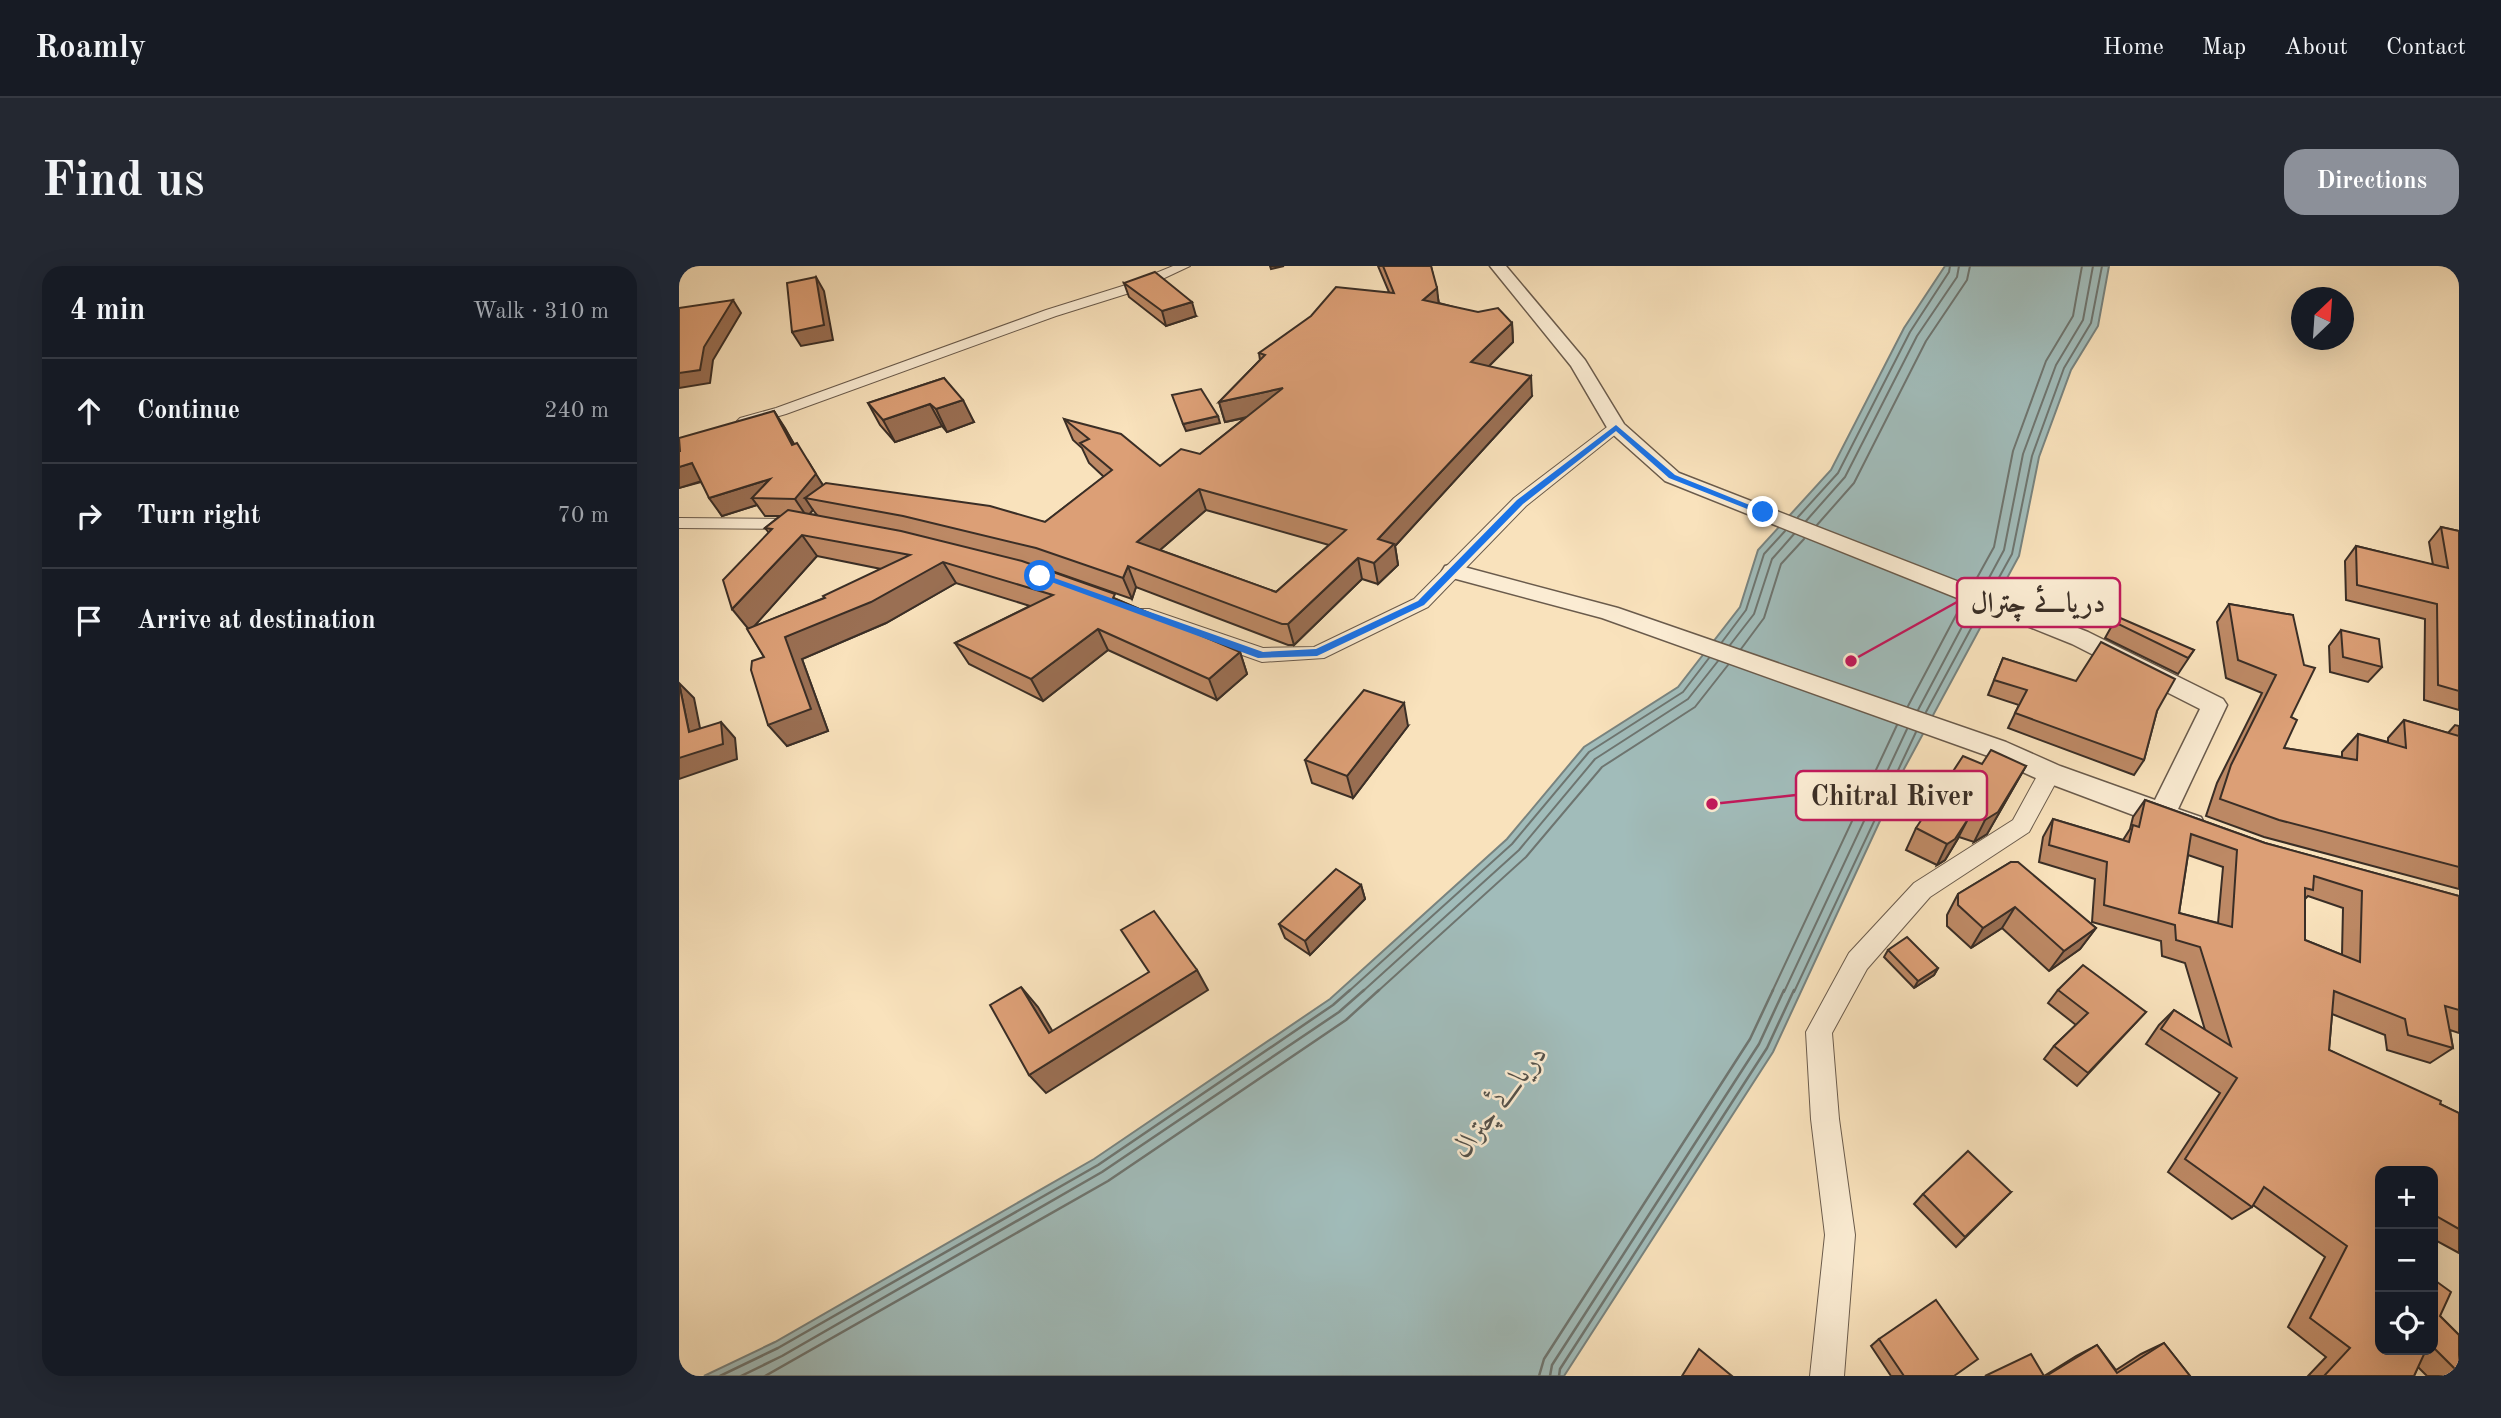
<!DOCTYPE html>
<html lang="en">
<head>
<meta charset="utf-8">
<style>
	:root { --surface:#171b24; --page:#242831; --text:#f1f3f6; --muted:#9ea1a6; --line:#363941; --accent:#8c9099 }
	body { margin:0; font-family:"Old Standard TT",Amiri,serif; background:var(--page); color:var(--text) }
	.controls { position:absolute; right:21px; bottom:21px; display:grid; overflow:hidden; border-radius:14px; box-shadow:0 7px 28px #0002 }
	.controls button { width:63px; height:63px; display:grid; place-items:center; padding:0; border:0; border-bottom:2px solid var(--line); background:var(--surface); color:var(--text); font:35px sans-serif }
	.compass { position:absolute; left:1612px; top:21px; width:63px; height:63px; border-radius:50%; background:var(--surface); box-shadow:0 7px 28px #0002; rotate:25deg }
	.stop { position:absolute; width:21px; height:21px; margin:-16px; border:5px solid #1a73e8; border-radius:50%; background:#fff }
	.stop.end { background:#1a73e8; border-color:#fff; box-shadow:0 2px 7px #0008 }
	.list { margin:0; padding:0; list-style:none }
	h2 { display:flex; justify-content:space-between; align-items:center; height:91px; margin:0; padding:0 28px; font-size:30px }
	h2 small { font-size:23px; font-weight:400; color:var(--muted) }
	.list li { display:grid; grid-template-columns:46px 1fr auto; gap:21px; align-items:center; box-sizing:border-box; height:105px; padding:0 28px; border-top:2px solid var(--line) }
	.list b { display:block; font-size:26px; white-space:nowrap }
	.list em { font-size:23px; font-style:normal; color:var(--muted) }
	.icon { flex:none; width:38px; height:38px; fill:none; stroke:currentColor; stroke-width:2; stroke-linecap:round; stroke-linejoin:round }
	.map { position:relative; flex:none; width:1780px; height:1110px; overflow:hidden; border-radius:21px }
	header { display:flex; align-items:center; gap:42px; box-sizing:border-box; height:98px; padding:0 35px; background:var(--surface); border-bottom:2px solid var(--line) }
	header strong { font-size:33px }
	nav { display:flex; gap:38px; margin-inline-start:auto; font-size:24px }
	.intro { display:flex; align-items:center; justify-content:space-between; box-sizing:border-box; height:168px; padding:0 42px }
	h1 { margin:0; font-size:49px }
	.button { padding:18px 32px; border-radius:21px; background:var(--accent); color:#fff; font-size:24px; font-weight:700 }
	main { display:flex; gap:42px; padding:0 42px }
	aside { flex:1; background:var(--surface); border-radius:21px; box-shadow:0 7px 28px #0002 }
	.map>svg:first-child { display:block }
	.water { fill:#a1bcba; stroke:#78837f; stroke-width:2 }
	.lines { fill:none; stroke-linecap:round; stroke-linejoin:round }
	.shore-far1 { stroke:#6e7570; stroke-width:2 }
	.shore { stroke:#6e7570; stroke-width:2.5 }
	.minor-casing { stroke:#6a5b4c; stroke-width:2 }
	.tertiary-casing { stroke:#6a5b4c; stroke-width:3 }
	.minor { fill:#fbecd3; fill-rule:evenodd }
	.tertiary { fill:#fbecd3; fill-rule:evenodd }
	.wall { fill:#bd8965; stroke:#3a2e26; stroke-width:2; fill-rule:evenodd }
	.shaded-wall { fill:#9a6f53; stroke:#3a2e26; stroke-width:2 }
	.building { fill:#dc9f76; stroke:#3a2e26; stroke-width:2; fill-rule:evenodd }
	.route { fill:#1a73e8 }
	.labels { text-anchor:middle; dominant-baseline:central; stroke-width:5; stroke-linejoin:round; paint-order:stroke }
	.water-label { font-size:28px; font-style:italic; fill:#54524b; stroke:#fbecd3 }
	.leader { fill:none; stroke:#c2185b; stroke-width:2.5 }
	.callout-dot { fill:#c2185b; stroke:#fbecd3; stroke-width:2.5 }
	.callout { fill:#fbecd3; stroke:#c2185b; stroke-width:2.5 }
	.callout-label { font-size:28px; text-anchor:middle; font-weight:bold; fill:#3a2e26 }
</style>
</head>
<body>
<header>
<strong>Roamly</strong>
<nav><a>Home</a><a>Map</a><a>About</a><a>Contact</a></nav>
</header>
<div class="intro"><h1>Find us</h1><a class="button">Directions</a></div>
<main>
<aside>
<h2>4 min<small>Walk · 310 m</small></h2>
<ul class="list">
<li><svg class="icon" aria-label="ahead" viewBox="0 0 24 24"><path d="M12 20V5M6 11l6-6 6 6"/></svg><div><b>Continue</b></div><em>240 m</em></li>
<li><svg class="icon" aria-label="right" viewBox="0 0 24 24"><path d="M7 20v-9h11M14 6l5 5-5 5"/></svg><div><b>Turn right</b></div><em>70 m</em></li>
<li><svg class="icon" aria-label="arrive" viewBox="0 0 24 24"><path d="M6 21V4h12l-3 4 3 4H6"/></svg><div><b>Arrive at destination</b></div></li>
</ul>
</aside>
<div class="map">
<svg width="1780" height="1110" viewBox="0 0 1780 1110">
	<rect width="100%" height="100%" fill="#f9e2bc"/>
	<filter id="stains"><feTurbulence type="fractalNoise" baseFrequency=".00286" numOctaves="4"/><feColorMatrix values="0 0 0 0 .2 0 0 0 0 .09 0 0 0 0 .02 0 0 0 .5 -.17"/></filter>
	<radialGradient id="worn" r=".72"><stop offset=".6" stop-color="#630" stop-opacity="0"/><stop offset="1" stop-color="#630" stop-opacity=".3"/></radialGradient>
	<path class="water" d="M 1266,0 L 1430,0 L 1419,60 L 1392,104 L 1360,191 L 1340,290 L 1225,503 L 1094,786 L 885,1110 L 25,1110 L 96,1076 L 415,893 L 651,733 L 828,573 L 905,481 L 999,421 L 1061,341 L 1079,284 L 1152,204 L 1225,62 Z"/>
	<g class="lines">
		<g class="shore-far1">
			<path d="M 1119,251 L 1159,207 L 1231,66 L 1270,6 L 1271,0"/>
			<path d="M 1127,255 L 1166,211 L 1238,70 L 1278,11 L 1280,0"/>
			<path d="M 1138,259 L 1175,217 L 1247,75 L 1288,14 L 1291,0"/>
			<path d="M 1294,319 L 1315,281 L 1334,185 L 1367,95 L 1394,50 L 1403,0"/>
			<path d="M 1304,323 L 1325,284 L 1344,188 L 1377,99 L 1404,54 L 1414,0"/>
			<path d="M 1312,326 L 1333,288 L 1353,190 L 1385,102 L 1412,57 L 1423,0"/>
			<path d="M 1043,376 L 1067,344 L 1085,288 L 1106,265"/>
			<path d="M 1051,379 L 1075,348 L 1093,293 L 1115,268"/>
			<path d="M 1062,383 L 1085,352 L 1102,298 L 1125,273"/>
			<path d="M 1229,440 L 1284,336"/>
			<path d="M 1239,444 L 1294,340"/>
			<path d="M 1247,446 L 1302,344"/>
			<path d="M 669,726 L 833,578 L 910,486 L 1004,426 L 1030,392"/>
			<path d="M 683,726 L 840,584 L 916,493 L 1009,433 L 1039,395"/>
			<path d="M 698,726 L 847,591 L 923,501 L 1016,441 L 1049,399"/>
			<path d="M 1093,726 L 1218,459"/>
			<path d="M 1105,726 L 1228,463"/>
			<path d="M 1115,726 L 1237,466"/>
		</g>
		<g class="shore">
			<path d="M 41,1110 L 99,1082 L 419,899 L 654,739 L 671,724"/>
			<path d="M 62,1110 L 103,1090 L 423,906 L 660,746 L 685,724"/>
			<path d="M 86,1110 L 429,915 L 667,754 L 700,724"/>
			<path d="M 860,1110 L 865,1093 L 1071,773 L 1094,724"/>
			<path d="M 871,1110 L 873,1099 L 1080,778 L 1105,724"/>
			<path d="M 880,1110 L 881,1103 L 1088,782 L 1115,724"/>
		</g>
		<defs>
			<g id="minor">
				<path d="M 494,0 L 511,0 L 460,24 L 377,50 L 107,148 L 66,160 L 58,155 L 61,152 L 97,142 L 367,44 L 450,18 Z"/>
				<path d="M 937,156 L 942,158 L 945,161 L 942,164 L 847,240 L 749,341 L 645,392 L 583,396 L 456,351 L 454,347 L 456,343 L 470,343 L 584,382 L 635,381 L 735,333 L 835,232 L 932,158 Z"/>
				<path d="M 0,252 L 123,253 L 132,258 L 123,263 L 0,262 Z"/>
				<path d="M 1371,499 L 1379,501 L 1382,507 L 1350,566 L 1251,631 L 1188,703 L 1153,767 L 1160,853 L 1176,969 L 1165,1110 L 1131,1110 L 1146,969 L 1132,853 L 1127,766 L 1170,687 L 1235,617 L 1334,554 L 1363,501 Z"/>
			</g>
			<path id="tertiary" d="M 811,0 L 827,0 L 906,94 L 945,158 L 1000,207 L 1409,366 L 1544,433 L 1548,439 L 1499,543 L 1522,551 L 1526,559 L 1522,567 L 1512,570 L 1502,567 L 1361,514 L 1309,490 L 923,352 L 766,310 L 763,305 L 766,300 L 774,298 L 939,342 L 1327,476 L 1381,500 L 1476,534 L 1521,443 L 1393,378 L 986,215 L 930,165 L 892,100 Z"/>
		</defs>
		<use href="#minor" class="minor-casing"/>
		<use href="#tertiary" class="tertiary-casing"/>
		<use href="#minor" class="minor"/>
		<use href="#tertiary" class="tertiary"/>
	</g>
	<g class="wall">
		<path d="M 699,0 L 752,0 L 760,37 L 833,57 L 834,76 L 810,100 L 853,130 L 716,280 L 719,299 L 699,318 L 683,313 L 615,379 L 609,379 L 457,321 L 453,333 L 367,303 L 561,386 L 568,408 L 538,434 L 429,384 L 364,435 L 290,398 L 276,377 L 351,340 L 277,317 L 207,357 L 123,393 L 149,465 L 108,480 L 85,391 L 69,363 L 90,267 L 86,262 L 101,250 L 86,250 L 78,239 L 43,250 L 22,216 L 0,222 L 0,185 L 95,145 L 115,178 L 144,219 L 366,256 L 425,211 L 410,197 L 403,182 L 394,174 L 385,153 L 481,200 L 521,188 L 566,152 L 546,156 L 540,136 L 581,94 L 580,87 L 710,26 ZM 134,244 L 138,249 L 130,248 ZM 527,244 L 650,279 L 597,326 L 481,284 ZM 138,290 L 202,303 L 145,332 L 74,361 Z"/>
		<path d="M 445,17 L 517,50 L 487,60 L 450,31 Z"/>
		<path d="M 265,112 L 295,156 L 268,166 L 263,160 L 216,176 L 201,159 L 189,137 Z"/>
		<path d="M 1762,261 L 1780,265 L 1780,444 L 1745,434 L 1746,353 L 1667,334 L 1666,295 L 1677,280 L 1754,299 L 1750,276 Z"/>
		<path d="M 1550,338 L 1614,349 L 1612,451 L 1605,482 L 1663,491 L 1663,486 L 1679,468 L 1709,476 L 1709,472 L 1725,454 L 1769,467 L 1776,459 L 1780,460 L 1780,623 L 1585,571 L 1527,550 L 1538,517 L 1583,427 L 1547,412 L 1538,356 Z"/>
		<path d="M 1435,356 L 1515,384 L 1499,408 L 1426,372 Z"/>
		<path d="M 1662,364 L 1703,401 L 1689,416 L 1651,406 L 1650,380 Z"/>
		<path d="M 1324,392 L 1478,445 L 1465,494 L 1455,509 L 1329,462 L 1340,439 L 1309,429 Z"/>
		<path d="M 729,460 L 674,532 L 633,517 L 626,494 Z"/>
		<path d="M 1303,498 L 1347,500 L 1308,568 L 1295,576 L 1280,571 L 1266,594 L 1258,599 L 1227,584 L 1237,562 Z"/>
		<path d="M 1466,534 L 1586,577 L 1780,630 L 1780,767 L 1771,764 L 1774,782 L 1751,797 L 1708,784 L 1706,769 L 1653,748 L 1650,784 L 1780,847 L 1780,987 L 1754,973 L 1754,905 L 1701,1084 L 1754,1084 L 1754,1013 L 1761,1050 L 1780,1069 L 1780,1110 L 1748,1110 L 1739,1101 L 1735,1110 L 1629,1110 L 1647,1091 L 1609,1061 L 1646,991 L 1574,939 L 1573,941 L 1553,953 L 1489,906 L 1541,827 L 1467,778 L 1480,759 L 1495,744 L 1526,764 L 1506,697 L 1483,690 L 1482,675 L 1413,656 L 1416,613 L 1360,596 L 1364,571 L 1374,553 L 1444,574 L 1451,563 L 1454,551 ZM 1509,589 L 1544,601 L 1539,657 L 1500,647 ZM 1629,630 L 1664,642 L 1663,689 L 1626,674 L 1626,633 Z"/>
		<path d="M 1332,596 L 1417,662 L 1401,683 L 1370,705 L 1323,662 L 1292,682 L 1268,660 L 1268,649 L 1279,628 Z"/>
		<path d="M 682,619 L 686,633 L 631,689 L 606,672 L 600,658 Z"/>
		<path d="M 1209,684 L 1259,702 L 1255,709 L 1235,722 L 1205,691 Z"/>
		<path d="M 1379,724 L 1467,746 L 1398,820 L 1365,793 L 1375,780 L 1397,759 L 1369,737 Z"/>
		<path d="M 1332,926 L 1277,981 L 1235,938 L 1244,928 Z"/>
		<path d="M 1200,1073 L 1275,1110 L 1212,1110 L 1192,1080 Z"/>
		<path d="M 1485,1077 L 1511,1110 L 1306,1110 L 1365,1110 L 1397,1090 L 1418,1079 L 1437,1104 L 1462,1088 Z"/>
	</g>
	<g class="shaded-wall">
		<path d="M 591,0 L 605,0 L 592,3 Z"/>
		<path d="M 137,11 L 145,25 L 154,74 L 122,80 L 113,66 Z"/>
		<path d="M 758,22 L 760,41 L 744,34 Z"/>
		<path d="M 54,34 L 62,47 L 34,94 L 31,117 L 0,122 L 0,107 Z"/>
		<path d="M 513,36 L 517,50 L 487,60 L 483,45 Z"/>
		<path d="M 833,57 L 834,76 L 794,116 L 792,96 Z"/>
		<path d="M 852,110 L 853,130 L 716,280 L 719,299 L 699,318 L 695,297 L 699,273 Z"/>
		<path d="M 604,122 L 608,142 L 546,156 L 540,136 Z"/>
		<path d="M 284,134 L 295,156 L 268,166 L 257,143 Z"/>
		<path d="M 251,138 L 263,160 L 216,176 L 204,154 Z"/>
		<path d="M 95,145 L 106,162 L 125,196 L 113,179 Z"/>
		<path d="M 539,150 L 541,157 L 507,165 L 504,158 Z"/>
		<path d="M 129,195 L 148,226 L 126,232 L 134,244 L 128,251 L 116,233 Z"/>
		<path d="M 13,197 L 26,214 L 0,222 L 0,201 Z"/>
		<path d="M 91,213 L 73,232 L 78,239 L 43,250 L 30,232 Z"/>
		<path d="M 520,223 L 527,244 L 466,297 L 458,276 Z"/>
		<path d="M 123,269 L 138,290 L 71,365 L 53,343 Z"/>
		<path d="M 679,292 L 683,313 L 615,379 L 609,358 Z"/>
		<path d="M 264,296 L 277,317 L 207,357 L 123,393 L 149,465 L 108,480 L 89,459 L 106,371 Z"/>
		<path d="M 449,300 L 457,321 L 453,333 L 444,312 Z"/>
		<path d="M 419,363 L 429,384 L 364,435 L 352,413 Z"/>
		<path d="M 561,386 L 568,408 L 538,434 L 530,413 Z"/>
		<path d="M 0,417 L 15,432 L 25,482 L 10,466 Z"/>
		<path d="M 725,437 L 729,460 L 674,532 L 668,510 Z"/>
		<path d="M 42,456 L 56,472 L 58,493 L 0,513 L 0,492 Z"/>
		<path d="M 1347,500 L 1308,568 L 1295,576 L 1306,554 Z"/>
		<path d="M 1289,553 L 1278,574 L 1266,594 L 1258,599 L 1268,578 Z"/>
		<path d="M 682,619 L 686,633 L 631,689 L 626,675 Z"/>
		<path d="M 1336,641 L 1323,662 L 1292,682 L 1304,662 Z"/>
		<path d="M 1417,662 L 1401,683 L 1370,705 L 1385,685 Z"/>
		<path d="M 1259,702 L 1255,709 L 1235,722 L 1239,715 Z"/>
		<path d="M 518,704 L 529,724 L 367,827 L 350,809 Z"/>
		<path d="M 342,721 L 359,741 L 386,786 L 370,767 Z"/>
	</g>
	<g class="building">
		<path d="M 704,0 L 752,0 L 758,22 L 744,34 L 799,46 L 819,42 L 833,57 L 792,96 L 852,110 L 699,273 L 715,278 L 695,297 L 679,292 L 609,358 L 603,358 L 449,300 L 444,312 L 357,282 L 224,250 L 126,232 L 147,217 L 311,240 L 366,256 L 433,204 L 401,177 L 410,173 L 385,153 L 442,168 L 481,200 L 502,183 L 521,188 L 604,122 L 540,136 L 586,89 L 580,87 L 632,50 L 657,21 L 715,27 ZM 520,223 L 667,264 L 597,326 L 458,276 Z"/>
		<path d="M 476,6 L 513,36 L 483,45 L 445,17 Z"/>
		<path d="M 137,11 L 145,59 L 113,66 L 108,17 Z"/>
		<path d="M 54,34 L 25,81 L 21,104 L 0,107 L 0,42 Z"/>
		<path d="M 265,112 L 284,134 L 257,143 L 251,138 L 204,154 L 189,137 Z"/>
		<path d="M 522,123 L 539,150 L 504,158 L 493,129 Z"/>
		<path d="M 95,145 L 113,179 L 118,177 L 137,208 L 116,233 L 73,232 L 91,213 L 30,232 L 13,197 L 0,201 L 0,185 L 1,185 L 0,172 Z"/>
		<path d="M 109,244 L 222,265 L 343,295 L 436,328 L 434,332 L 561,386 L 530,413 L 419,363 L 352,413 L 276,377 L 374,329 L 264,296 L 192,336 L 106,371 L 132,443 L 89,459 L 72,404 L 73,395 L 85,391 L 68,363 L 146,332 L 144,330 L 231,289 L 123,269 L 53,343 L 44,314 L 93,263 L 86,262 Z"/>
		<path d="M 1762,261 L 1780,265 L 1780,425 L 1759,419 L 1758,338 L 1678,319 L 1677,280 L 1769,302 Z"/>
		<path d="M 1550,338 L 1614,349 L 1625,399 L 1636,402 L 1612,451 L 1618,454 L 1605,482 L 1678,494 L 1679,468 L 1727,482 L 1725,454 L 1780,470 L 1780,601 L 1600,554 L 1541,533 L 1552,499 L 1597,409 L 1559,394 Z"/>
		<path d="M 1439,351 L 1515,384 L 1509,392 L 1435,356 Z"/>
		<path d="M 1662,364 L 1700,373 L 1703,401 L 1664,391 Z"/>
		<path d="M 1422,376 L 1496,413 L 1478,445 L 1465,494 L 1336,447 L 1348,424 L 1315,414 L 1324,392 L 1397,415 Z"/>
		<path d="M 0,417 L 10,466 L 42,456 L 44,478 L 0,492 Z"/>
		<path d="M 685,424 L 725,437 L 668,510 L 626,494 Z"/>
		<path d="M 1312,484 L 1347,500 L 1319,546 L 1306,554 L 1282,546 L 1289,553 L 1276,573 L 1268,578 L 1237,562 L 1284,490 L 1303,498 Z"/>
		<path d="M 1466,534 L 1586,577 L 1780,630 L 1780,744 L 1766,740 L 1774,782 L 1729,769 L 1726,753 L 1655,725 L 1650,784 L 1762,835 L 1761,838 L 1780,847 L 1780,963 L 1757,950 L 1754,957 L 1754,905 L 1701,905 L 1701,1084 L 1747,1084 L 1735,1110 L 1645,1110 L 1671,1082 L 1631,1052 L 1668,980 L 1585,921 L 1573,941 L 1506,893 L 1558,812 L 1482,763 L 1495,744 L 1552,780 L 1521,681 L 1497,674 L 1496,659 L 1425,639 L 1428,596 L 1370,579 L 1374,553 L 1450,576 L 1454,559 L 1460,561 ZM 1512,568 L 1558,584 L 1553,661 L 1500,647 ZM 1635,610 L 1683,625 L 1681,696 L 1626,674 L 1626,622 L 1634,624 Z"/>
		<path d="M 1332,596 L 1339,596 L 1417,662 L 1385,685 L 1336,641 L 1304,662 L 1279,639 L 1279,628 Z"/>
		<path d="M 657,603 L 682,619 L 626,675 L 600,658 Z"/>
		<path d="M 475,645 L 518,704 L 350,809 L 311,739 L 342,721 L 370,767 L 470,706 L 442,664 Z"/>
		<path d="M 1228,671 L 1259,702 L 1239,715 L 1209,684 Z"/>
		<path d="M 1404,699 L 1467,746 L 1409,807 L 1375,780 L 1409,747 L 1379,724 Z"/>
		<path d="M 1289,885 L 1332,926 L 1286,971 L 1244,928 Z"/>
		<path d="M 1754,1013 L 1772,1026 L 1761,1050 L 1780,1069 L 1780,1107 L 1754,1081 Z"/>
		<path d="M 1257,1034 L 1299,1093 L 1275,1110 L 1225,1110 L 1200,1073 Z"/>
		<path d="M 1485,1077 L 1511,1110 L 1367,1110 L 1418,1079 L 1438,1107 Z"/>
		<path d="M 1020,1083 L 1053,1110 L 1003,1110 Z"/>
		<path d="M 1352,1088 L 1365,1110 L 1306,1110 Z"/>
	</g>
	<path class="route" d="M 937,159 L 996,209 L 1088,246 L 1081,248 L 990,212 L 937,165 L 844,238 L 745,339 L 638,390 L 579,392 L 356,310 L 364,308 L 584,386 L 637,383 L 739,335 L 838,234 Z"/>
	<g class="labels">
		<g class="water-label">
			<text transform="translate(822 836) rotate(-52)">دریائے چترال</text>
		</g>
	</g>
	<path class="leader" d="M1172 395L1278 336M1033 538L1117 529"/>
	<g class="callout-dot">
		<circle cx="1172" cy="395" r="7"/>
		<circle cx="1033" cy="538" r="7"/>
	</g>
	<g class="callout">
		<rect x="1278" y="312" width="163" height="49" rx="7"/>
		<rect x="1117" y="505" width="191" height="49" rx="7"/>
	</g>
	<g class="callout-label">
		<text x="1359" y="346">دریائے چترال</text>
		<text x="1213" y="539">Chitral River</text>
	</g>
	<rect width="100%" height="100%" filter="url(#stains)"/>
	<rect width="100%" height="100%" fill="url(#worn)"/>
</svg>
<div class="controls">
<button>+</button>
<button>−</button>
<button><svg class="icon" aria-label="locate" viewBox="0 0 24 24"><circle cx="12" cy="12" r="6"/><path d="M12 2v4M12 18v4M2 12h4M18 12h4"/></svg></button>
</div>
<svg class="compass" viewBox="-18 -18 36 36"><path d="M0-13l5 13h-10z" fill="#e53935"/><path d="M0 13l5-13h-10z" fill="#9ea1a6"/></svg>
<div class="stop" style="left:361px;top:310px"></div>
<div class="stop end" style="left:1084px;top:246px"></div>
</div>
</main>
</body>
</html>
